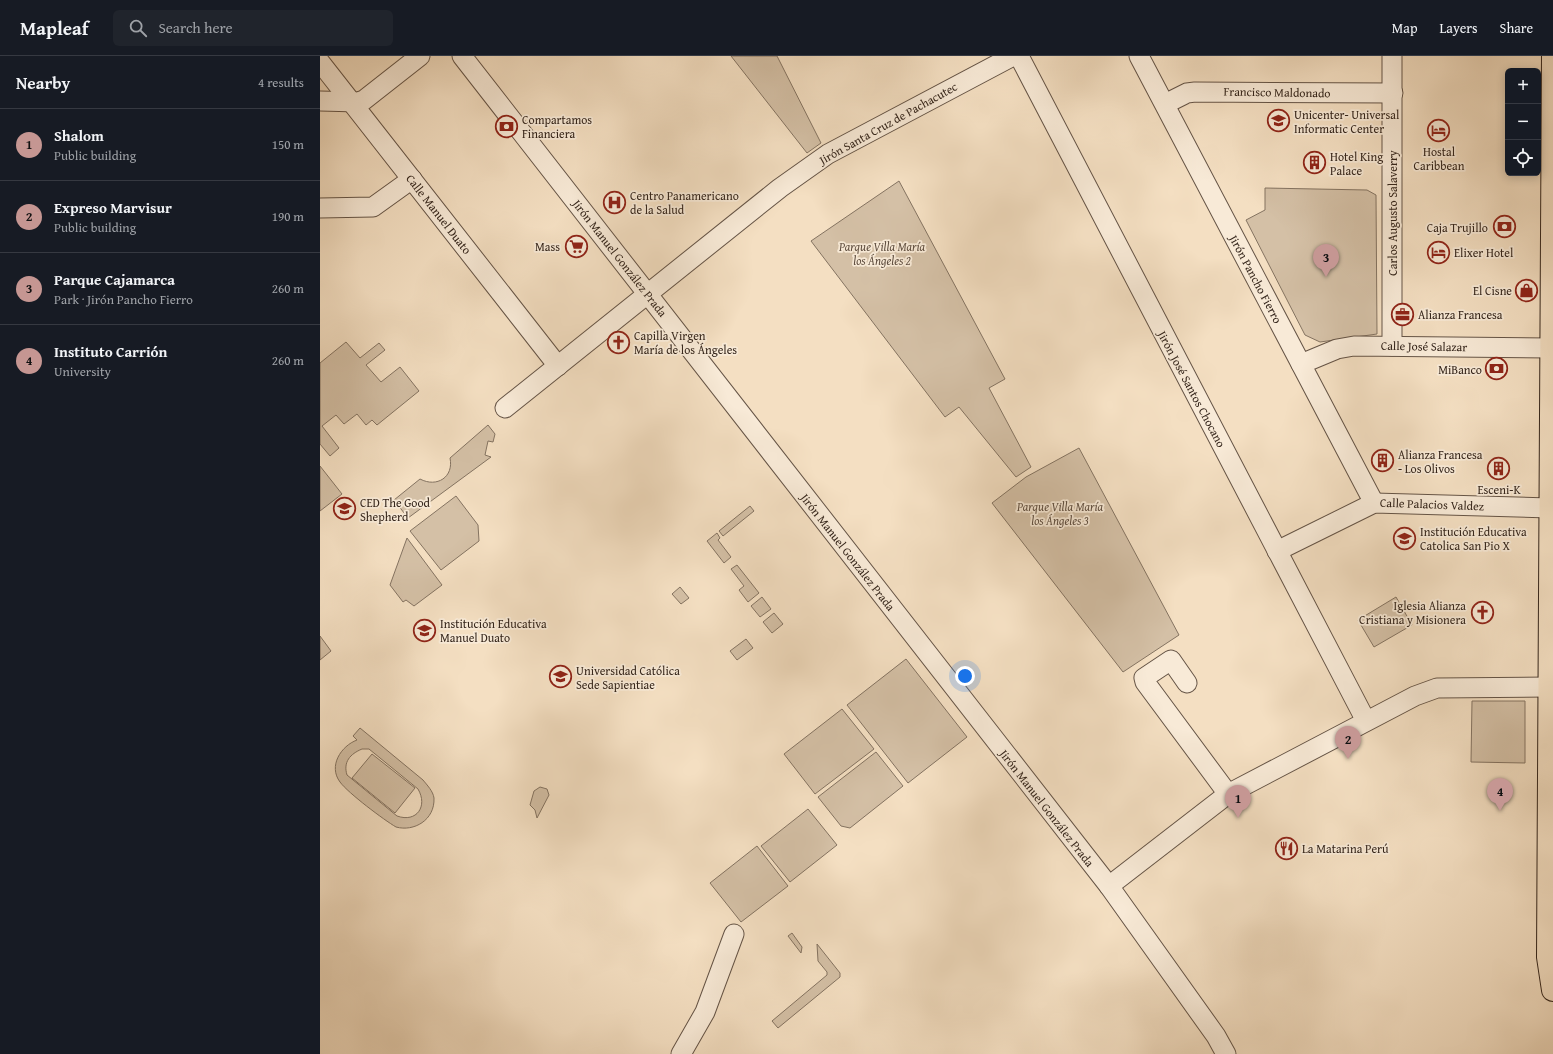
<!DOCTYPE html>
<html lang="en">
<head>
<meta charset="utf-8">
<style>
	:root { --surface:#171b24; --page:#20242c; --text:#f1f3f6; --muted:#9ea1a6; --line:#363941; --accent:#c59692 }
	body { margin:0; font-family:"Gentium Book Plus",serif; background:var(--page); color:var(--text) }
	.controls { position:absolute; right:12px; top:12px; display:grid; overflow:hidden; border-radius:6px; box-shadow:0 2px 10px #0003 }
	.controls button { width:36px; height:36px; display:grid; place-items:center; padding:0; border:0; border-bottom:1px solid var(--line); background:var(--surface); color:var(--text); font:20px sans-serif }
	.you { position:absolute; left:645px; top:620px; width:14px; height:14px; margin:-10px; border:3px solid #fff; border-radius:50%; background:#1a73e8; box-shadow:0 0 0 6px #1a73e833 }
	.badge { display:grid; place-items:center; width:26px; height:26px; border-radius:50%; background:var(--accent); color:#111; font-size:13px; font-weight:700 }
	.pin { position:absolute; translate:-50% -33px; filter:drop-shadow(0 1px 2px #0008) }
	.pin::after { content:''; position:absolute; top:21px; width:14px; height:12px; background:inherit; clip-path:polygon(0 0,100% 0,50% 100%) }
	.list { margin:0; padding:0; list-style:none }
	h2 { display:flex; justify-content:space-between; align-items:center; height:52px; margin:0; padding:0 16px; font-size:17px }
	h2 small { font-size:13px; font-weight:400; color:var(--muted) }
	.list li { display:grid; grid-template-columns:26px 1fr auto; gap:12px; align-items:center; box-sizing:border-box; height:72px; padding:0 16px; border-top:1px solid var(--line) }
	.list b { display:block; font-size:15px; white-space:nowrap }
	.list p { margin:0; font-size:13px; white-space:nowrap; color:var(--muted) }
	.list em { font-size:13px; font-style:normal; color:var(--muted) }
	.icon { flex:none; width:22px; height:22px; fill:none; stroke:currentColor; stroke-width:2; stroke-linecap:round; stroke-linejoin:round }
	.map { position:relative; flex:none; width:1233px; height:998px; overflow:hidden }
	header { display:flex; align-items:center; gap:24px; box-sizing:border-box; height:56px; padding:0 20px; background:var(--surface); border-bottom:1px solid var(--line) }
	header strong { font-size:19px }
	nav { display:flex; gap:22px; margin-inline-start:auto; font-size:14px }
	.search { width:280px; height:36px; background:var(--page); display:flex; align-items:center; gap:10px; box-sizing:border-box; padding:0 14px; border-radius:6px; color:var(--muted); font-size:15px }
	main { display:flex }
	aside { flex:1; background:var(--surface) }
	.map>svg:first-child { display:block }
	.green { fill:#d4c0a6; stroke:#847361; fill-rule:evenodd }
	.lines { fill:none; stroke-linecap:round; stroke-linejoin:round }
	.minor-casing { stroke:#655446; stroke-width:21 }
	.major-casing { stroke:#35261c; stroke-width:24 }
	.minor { stroke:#f8ead7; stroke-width:19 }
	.major { stroke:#f4dfc2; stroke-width:22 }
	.labels { text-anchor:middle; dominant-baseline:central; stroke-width:3.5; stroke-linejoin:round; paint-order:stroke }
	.street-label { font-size:12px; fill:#35261c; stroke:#f8ead7 }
	.poi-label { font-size:12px; fill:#35261c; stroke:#f8ead7; text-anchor:start }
	.park-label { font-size:12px; font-style:italic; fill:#5d4c3e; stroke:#f8ead7 }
</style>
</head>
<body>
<header>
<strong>Mapleaf</strong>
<div class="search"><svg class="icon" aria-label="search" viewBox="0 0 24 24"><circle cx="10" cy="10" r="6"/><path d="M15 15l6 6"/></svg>Search here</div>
<nav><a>Map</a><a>Layers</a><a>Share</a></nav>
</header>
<main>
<aside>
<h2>Nearby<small>4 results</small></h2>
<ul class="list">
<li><span class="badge">1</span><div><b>Shalom</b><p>Public building</p></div><em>150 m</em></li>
<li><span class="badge">2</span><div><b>Expreso Marvisur</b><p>Public building</p></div><em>190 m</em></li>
<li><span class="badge">3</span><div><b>Parque Cajamarca</b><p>Park · Jirón Pancho Fierro</p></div><em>260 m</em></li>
<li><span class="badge">4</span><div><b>Instituto Carrión</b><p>University</p></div><em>260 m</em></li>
</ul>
</aside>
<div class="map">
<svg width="1233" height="998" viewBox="0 0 1233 998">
	<rect width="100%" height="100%" fill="#f4dfc2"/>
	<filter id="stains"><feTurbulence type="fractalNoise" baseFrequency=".005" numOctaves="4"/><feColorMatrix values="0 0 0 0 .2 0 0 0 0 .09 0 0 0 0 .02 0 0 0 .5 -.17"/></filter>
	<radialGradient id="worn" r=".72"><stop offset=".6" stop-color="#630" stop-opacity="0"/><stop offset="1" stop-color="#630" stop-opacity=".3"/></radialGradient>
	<g class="green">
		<path d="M 411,0 L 457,0 L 501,87 L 487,97 Z"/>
		<path d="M 579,125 L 685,323 L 669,332 L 711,411 L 696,421 L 639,351 L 625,361 L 491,185 Z"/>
		<path d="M 945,132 L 1047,134 L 1056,139 L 1057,278 L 1000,286 L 985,279 L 926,164 L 945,154 Z"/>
		<path d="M 26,286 L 40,302 L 59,287 L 65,294 L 46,309 L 61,326 L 80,311 L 99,335 L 57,369 L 52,364 L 46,369 L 37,358 L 24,368 L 16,359 L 2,370 L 19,392 L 10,400 L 0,388 L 0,307 Z"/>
		<path d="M 168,369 L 175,378 L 173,386 L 168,385 L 165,399 L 171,401 L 88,462 L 74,444 L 100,423 C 117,432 134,421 130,402 Z"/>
		<path d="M 759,392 L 859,579 L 803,616 L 672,447 L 706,421 Z"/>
		<path d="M 0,410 L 22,438 L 0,455 Z"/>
		<path d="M 136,440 L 158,469 L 159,485 L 121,514 L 90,475 Z"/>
		<path d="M 430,450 L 434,455 L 403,480 L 399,475 Z"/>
		<path d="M 397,477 L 400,482 L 398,484 L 411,501 L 404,507 L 387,485 Z"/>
		<path d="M 87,482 L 122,529 L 94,550 L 86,544 L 83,546 L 70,529 Z"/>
		<path d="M 417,509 L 439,537 L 428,546 L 419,534 L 424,530 L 411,513 Z"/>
		<path d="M 360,531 L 369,542 L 361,548 L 352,538 Z"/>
		<path d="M 442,541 L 451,553 L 440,561 L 431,550 Z"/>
		<path d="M 1076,541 L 1092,569 L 1054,591 L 1038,564 Z"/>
		<path d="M 454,557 L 463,568 L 452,577 L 443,566 Z"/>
		<path d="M 0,580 L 11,595 L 0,604 Z"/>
		<path d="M 426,583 L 433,592 L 417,604 L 410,595 Z"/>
		<path d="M 586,603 L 647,681 L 588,727 L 527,649 Z"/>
		<path d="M 1152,645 L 1205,645 L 1205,707 L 1151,706 Z"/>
		<path d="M 522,653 L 554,693 L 495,738 L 464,698 Z"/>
		<path d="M 40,672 L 103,724 C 107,729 113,735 114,742 C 115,764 94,776 76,771 C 64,764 28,737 20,726 C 8,710 21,690 37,684 L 33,680 ZM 42,693 L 49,693 L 98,733 C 108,750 97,767 77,760 L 27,719 C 23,706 30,698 42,693 Z"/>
		<path d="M 556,696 L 583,730 L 530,772 L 521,770 L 498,741 Z"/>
		<path d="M 52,698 L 95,732 L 75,757 L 32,722 Z"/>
		<path d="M 220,731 L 227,733 L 229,739 L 217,762 L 215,754 L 210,749 L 214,735 Z"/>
		<path d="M 488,753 L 517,789 L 470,826 L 441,790 Z"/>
		<path d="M 437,790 L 468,830 L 421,866 L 390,827 Z"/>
		<path d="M 472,877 L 482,891 L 481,897 L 468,880 Z"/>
		<path d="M 497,888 L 520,917 L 520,921 L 458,972 L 452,965 L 507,919 L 507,916 L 498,905 Z"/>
	</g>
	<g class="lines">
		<defs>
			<g id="minor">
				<path d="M 142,0 L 789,830 L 896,980 L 906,998"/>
				<path d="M 699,0 L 1046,665"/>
				<path d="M 819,0 L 1054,447"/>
				<path d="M 1072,0 L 1072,290"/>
				<path d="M 0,6 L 238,310"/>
				<path d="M 0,45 L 38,46 L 44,44 L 100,0"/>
				<path d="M 845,48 L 867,37 L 875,36 L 1073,37"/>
				<path d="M 0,152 L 53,151 L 92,123"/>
				<path d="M 981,308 L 1017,293 L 1034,290 L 1230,292"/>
				<path d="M 185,352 L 460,132 L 508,98 L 693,0"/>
				<path d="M 957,495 L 1054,447 L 1230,452"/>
				<path d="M 867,627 L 851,604 L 824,622 L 825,626 L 908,738"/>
				<path d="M 789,830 L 908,738 L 1095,640 L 1117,632 L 1228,631"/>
				<path d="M 361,998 L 385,956 L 414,878"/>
			</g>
			<path id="major" d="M 1233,0 L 1228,901 L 1233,934"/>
		</defs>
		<use href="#minor" class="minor-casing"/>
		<use href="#major" class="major-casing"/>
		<use href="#minor" class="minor"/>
		<use href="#major" class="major"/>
	</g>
	<defs>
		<symbol id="school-ring" viewBox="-11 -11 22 22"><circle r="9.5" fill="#f8ead7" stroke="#8f2418" stroke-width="1.5"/><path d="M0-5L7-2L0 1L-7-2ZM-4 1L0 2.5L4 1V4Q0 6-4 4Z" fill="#8f2418"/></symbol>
		<symbol id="bank-ring" viewBox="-11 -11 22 22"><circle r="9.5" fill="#f8ead7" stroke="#8f2418" stroke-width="1.5"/><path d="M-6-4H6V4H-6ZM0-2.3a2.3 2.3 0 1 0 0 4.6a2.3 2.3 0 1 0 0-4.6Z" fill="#8f2418"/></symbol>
		<symbol id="hotel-ring" viewBox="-11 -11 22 22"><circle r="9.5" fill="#f8ead7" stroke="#8f2418" stroke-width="1.5"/><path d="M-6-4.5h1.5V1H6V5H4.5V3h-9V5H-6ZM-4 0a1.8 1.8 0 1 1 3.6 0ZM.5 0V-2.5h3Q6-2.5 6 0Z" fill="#8f2418"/></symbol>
		<symbol id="building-ring" viewBox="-11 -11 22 22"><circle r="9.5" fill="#f8ead7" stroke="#8f2418" stroke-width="1.5"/><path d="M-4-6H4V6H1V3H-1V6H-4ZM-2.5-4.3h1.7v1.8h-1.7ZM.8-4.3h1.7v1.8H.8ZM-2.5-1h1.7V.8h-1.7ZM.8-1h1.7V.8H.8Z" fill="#8f2418"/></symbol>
		<symbol id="hospital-ring" viewBox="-11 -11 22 22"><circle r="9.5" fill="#f8ead7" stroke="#8f2418" stroke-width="1.5"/><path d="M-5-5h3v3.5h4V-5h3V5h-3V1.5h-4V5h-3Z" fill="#8f2418"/></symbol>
		<symbol id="supermarket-ring" viewBox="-11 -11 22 22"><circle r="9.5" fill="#f8ead7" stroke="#8f2418" stroke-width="1.5"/><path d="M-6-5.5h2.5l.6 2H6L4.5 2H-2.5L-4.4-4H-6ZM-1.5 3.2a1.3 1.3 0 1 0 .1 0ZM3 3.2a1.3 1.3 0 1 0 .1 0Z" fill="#8f2418"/></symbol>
		<symbol id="shop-ring" viewBox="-11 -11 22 22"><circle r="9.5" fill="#f8ead7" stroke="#8f2418" stroke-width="1.5"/><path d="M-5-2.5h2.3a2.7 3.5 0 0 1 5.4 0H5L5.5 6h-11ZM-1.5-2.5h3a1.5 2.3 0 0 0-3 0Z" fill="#8f2418"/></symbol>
		<symbol id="office-ring" viewBox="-11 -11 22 22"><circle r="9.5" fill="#f8ead7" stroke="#8f2418" stroke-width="1.5"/><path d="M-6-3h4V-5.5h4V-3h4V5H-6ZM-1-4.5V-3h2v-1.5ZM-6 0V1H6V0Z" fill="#8f2418"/></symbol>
		<symbol id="church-ring" viewBox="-11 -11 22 22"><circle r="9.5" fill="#f8ead7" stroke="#8f2418" stroke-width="1.5"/><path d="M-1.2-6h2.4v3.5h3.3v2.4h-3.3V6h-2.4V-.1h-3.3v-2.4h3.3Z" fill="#8f2418"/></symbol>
		<symbol id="university-ring" viewBox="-11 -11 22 22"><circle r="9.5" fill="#f8ead7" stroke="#8f2418" stroke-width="1.5"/><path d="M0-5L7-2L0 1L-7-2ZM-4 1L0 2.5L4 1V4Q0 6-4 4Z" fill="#8f2418"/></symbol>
		<symbol id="restaurant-ring" viewBox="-11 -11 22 22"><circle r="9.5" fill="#f8ead7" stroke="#8f2418" stroke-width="1.5"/><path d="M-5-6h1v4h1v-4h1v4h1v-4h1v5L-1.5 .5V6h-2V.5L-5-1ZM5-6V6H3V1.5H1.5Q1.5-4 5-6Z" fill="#8f2418"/></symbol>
	</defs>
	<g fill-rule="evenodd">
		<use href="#school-ring" x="946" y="52" width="25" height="25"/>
		<use href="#bank-ring" x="174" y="58" width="25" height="25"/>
		<use href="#hotel-ring" x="1106" y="62" width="25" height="25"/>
		<use href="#building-ring" x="982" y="94" width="25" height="25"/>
		<use href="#hospital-ring" x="282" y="134" width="25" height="25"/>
		<use href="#bank-ring" x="1172" y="158" width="25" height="25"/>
		<use href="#supermarket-ring" x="244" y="178" width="25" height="25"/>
		<use href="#hotel-ring" x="1106" y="184" width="25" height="25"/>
		<use href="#shop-ring" x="1194" y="222" width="25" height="25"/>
		<use href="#office-ring" x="1070" y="246" width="25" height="25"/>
		<use href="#church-ring" x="286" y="274" width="25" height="25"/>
		<use href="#bank-ring" x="1164" y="300" width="25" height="25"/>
		<use href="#building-ring" x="1050" y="392" width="25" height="25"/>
		<use href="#building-ring" x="1166" y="400" width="25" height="25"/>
		<use href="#school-ring" x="12" y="440" width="25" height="25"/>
		<use href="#school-ring" x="1072" y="470" width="25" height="25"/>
		<use href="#church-ring" x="1150" y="544" width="25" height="25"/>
		<use href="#school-ring" x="92" y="562" width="25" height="25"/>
		<use href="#university-ring" x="228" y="608" width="25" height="25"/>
		<use href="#restaurant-ring" x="954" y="780" width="25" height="25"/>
	</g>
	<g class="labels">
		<g class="street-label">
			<text transform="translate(957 36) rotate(1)">Francisco Maldonado</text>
			<text transform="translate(568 67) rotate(-29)">Jirón Santa Cruz de Pachacutec</text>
			<text transform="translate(1072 157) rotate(-90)">Carlos Augusto Salaverry</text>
			<text transform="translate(119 158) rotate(52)">Calle Manuel Duato</text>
			<text transform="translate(300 202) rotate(52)">Jirón Manuel González Prada</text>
			<text transform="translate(936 223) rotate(62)">Jirón Pancho Fierro</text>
			<text transform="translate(1104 290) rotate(1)">Calle José Salazar</text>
			<text transform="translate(872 333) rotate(62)">Jirón José Santos Chocano</text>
			<text transform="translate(1112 448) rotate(2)">Calle Palacios Valdez</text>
			<text transform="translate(528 496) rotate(52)">Jirón Manuel González Prada</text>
			<text transform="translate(727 752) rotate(52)">Jirón Manuel González Prada</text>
		</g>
		<g class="poi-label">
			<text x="974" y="58">Unicenter- Universal<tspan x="974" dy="14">Informatic Center</tspan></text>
			<text x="202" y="63">Compartamos<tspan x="202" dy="14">Financiera</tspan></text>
			<text x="1119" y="95" text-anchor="middle">Hostal<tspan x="1119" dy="14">Caribbean</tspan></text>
			<text x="1010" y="100">Hotel King<tspan x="1010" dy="14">Palace</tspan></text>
			<text x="310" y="139">Centro Panamericano<tspan x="310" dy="14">de la Salud</tspan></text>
			<text x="1168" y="171" text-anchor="end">Caja Trujillo</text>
			<text x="240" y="190" text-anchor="end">Mass</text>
			<text x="1134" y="196">Elixer Hotel</text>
			<text x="1192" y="234" text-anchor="end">El Cisne</text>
			<text x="1098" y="258">Alianza Francesa</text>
			<text x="314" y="279">Capilla Virgen<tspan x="314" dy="14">María de los Ángeles</tspan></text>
			<text x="1162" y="313" text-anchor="end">MiBanco</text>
			<text x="1078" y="398">Alianza Francesa<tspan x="1078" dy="14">- Los Olivos</tspan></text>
			<text x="1179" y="433" text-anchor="middle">Esceni-K</text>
			<text x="40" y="446">CED The Good<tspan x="40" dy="14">Shepherd</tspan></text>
			<text x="1100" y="475">Institución Educativa<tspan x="1100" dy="14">Catolica San Pio X</tspan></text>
			<text x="1146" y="549" text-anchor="end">Iglesia Alianza<tspan x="1146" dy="14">Cristiana y Misionera</tspan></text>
			<text x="120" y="567">Institución Educativa<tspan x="120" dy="14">Manuel Duato</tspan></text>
			<text x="256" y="614">Universidad Católica<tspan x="256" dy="14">Sede Sapientiae</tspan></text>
			<text x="982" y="792">La Matarina Perú</text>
		</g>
		<g class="park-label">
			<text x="562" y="190">Parque Villa María<tspan x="562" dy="14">los Ángeles 2</tspan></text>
			<text x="740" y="450">Parque Villa María<tspan x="740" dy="14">los Ángeles 3</tspan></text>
		</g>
	</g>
	<rect width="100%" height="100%" filter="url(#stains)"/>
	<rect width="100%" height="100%" fill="url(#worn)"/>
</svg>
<div class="controls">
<button>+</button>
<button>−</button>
<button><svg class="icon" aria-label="locate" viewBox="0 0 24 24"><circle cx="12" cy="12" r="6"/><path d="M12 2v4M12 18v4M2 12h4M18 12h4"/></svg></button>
</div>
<div class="you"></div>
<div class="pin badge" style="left:918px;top:762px">1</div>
<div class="pin badge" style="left:1028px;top:703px">2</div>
<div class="pin badge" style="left:1006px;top:221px">3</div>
<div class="pin badge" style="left:1180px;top:755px">4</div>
</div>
</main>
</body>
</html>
